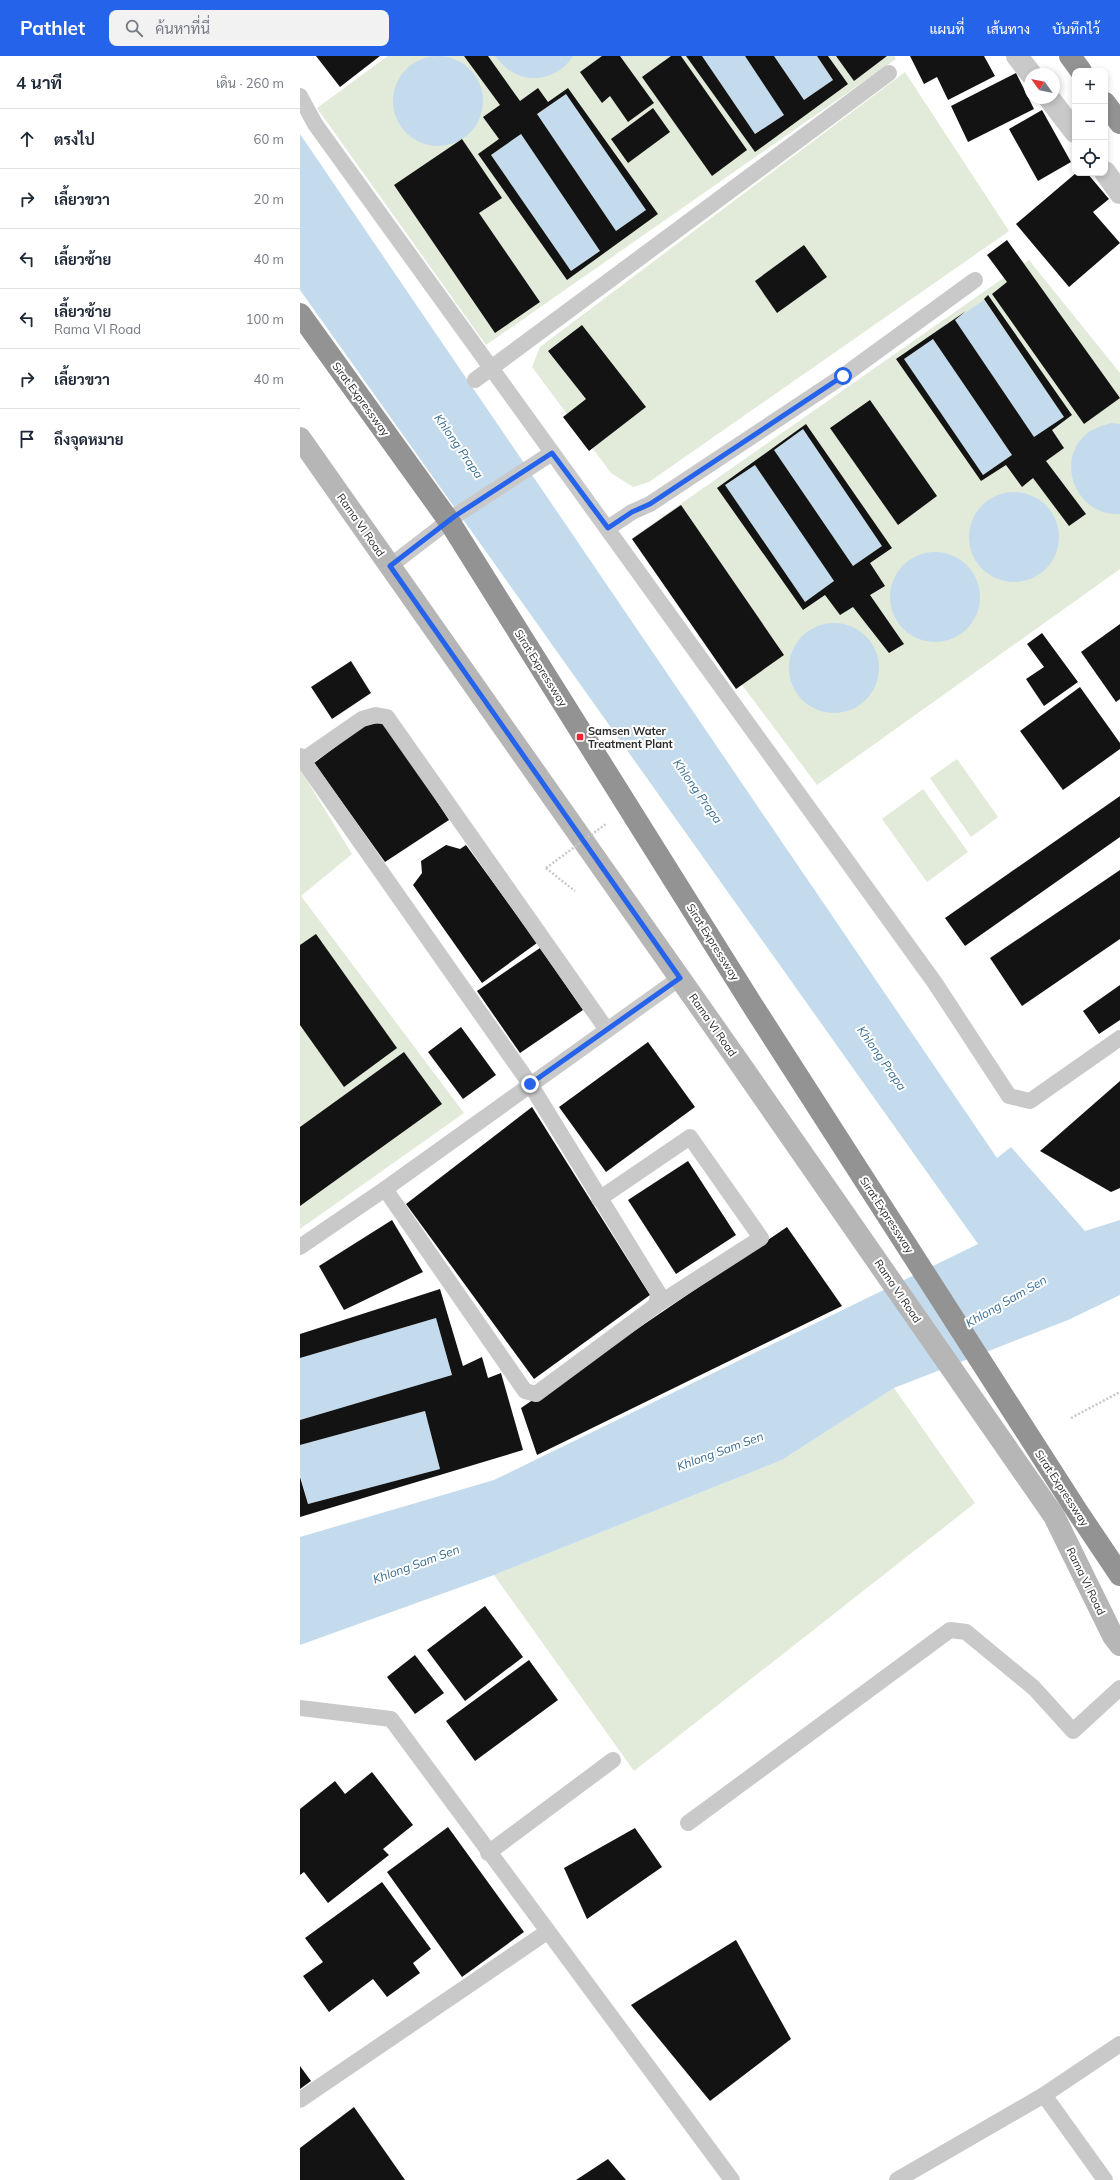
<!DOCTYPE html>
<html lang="th">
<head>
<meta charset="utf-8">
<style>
	:root { --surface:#fff; --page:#f2f2f3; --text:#1f2937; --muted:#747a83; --line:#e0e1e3; --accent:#2563eb }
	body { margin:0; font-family:Mulish,Sarabun,sans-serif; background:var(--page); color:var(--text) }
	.controls { position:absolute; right:12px; top:12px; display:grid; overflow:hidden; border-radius:8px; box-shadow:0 2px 6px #0003 }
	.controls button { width:36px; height:36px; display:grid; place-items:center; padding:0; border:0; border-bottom:1px solid var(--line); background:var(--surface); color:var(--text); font:20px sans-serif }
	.compass { position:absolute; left:724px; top:12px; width:36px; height:36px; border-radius:50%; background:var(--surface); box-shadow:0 2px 6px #0003; rotate:303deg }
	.stop { position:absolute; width:12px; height:12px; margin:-9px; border:3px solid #2563eb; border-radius:50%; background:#fff }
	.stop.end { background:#2563eb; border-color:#fff; box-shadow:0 1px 4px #0008 }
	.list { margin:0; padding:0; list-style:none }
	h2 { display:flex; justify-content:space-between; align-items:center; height:52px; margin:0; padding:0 16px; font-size:17px }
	h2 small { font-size:13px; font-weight:400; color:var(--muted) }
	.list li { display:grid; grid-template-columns:26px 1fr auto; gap:12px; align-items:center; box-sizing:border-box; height:60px; padding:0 16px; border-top:1px solid var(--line) }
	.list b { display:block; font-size:15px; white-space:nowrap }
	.list p { margin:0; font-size:13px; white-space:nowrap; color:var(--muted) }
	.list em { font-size:13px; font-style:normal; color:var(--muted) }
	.icon { flex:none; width:22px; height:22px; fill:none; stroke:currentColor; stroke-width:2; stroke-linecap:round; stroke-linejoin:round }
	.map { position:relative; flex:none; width:820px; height:2124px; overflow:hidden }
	header { display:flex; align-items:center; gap:24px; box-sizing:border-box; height:56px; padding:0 20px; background:var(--accent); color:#fff }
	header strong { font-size:19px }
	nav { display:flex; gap:22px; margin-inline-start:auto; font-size:14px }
	.search { width:280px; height:36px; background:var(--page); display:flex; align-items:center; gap:10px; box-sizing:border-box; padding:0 14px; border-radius:8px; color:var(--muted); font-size:15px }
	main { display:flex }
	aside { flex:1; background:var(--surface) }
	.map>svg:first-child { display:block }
	.green { fill:#e2ebd9 }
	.water { fill:#c3dbec }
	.building { fill:#131313; fill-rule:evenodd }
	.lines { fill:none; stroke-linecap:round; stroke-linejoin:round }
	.path { stroke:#c9c9c9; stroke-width:2.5; stroke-dasharray:2 2; stroke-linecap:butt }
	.lane { stroke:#c9c9c9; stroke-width:16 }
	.street { stroke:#c9c9c9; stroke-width:22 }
	.secondary { stroke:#b6b6b6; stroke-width:22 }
	.highway { stroke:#939393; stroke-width:22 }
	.path-bridge { stroke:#c9c9c9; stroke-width:2.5; stroke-dasharray:2 2; stroke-linecap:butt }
	.highway-bridge { stroke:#939393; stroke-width:22 }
	.route { stroke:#2563eb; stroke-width:5 }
	.poi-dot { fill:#ed252f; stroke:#fff; stroke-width:1.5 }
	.labels { text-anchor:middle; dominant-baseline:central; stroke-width:4; stroke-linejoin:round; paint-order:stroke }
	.street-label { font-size:11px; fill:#2c2c2c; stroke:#fff }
	.poi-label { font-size:11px; font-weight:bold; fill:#2c2c2c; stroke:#fff; text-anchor:start }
	.water-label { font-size:12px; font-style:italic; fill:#376c92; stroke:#fff }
</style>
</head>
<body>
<header>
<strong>Pathlet</strong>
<div class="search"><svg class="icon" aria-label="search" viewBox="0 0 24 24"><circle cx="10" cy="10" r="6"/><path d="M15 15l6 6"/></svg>ค้นหาที่นี่</div>
<nav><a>แผนที่</a><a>เส้นทาง</a><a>บันทึกไว้</a></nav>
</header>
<main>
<aside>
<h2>4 นาที<small>เดิน · 260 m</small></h2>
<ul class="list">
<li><svg class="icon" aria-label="ahead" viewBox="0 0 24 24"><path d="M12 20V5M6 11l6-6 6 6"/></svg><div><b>ตรงไป</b></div><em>60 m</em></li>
<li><svg class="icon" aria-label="right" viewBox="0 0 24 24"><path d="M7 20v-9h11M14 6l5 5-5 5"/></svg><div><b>เลี้ยวขวา</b></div><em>20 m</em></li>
<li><svg class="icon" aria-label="left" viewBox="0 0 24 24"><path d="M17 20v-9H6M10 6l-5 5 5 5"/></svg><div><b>เลี้ยวซ้าย</b></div><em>40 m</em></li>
<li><svg class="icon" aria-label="left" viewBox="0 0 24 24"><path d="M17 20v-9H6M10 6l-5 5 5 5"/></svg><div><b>เลี้ยวซ้าย</b><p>Rama VI Road</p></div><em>100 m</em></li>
<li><svg class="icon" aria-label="right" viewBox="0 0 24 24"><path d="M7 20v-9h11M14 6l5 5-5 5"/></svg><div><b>เลี้ยวขวา</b></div><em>40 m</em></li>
<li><svg class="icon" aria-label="arrive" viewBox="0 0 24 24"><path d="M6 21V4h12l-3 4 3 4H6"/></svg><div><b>ถึงจุดหมาย</b></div></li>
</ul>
</aside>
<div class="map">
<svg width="820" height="2124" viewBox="0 0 820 2124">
	<rect width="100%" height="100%" fill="#fff"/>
	<g class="green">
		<path d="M 88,0 L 594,0 L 596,3 L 186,289 L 17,52 Z"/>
		<path d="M 605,16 L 709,175 L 349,426 L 333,431 L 311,417 L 232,311 L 240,291 Z"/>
		<path d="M 729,204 L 820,317 L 820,513 L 517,729 L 332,482 Z"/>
		<path d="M 657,703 L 698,761 L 671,781 L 630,722 Z"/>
		<path d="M 0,713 L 52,798 L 1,840 L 164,1057 L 0,1173 Z"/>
		<path d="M 623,733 L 668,796 L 627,826 L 582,763 Z"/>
		<path d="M 594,1332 L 675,1447 L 334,1715 L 194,1519 L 482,1404 Z"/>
	</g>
	<g class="water">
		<circle cx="138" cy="45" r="45"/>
		<path d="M 195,0 L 273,0 C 262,19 236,28 216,18 C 207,14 201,7 195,0 Z"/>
		<path d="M 402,0 L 445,0 L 484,59 L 455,78 Z"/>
		<path d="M 474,0 L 517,0 L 533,24 L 504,44 Z"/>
		<path d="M 266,38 L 346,154 L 316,175 L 237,58 Z"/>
		<path d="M 0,78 L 697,1102 L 711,1091 L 785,1175 L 820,1164 L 820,1239 L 768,1264 L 594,1332 L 482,1404 L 194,1519 L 0,1589 L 0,1481 L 194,1424 L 678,1188 L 0,234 Z"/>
		<path d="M 221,78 L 300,195 L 271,215 L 191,99 Z"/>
		<path d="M 684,244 L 764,361 L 734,381 L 655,264 Z"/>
		<path d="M 633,283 L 712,399 L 683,419 L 604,303 Z"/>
		<path d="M 811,367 L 820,368 L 820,458 C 780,461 755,411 783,381 C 791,373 801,370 811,367 Z"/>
		<path d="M 503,373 L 582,490 L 553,510 L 474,394 Z"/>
		<path d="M 455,409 L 534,525 L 505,546 L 425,429 Z"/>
		<circle cx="714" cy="481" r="45"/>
		<circle cx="635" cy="541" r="45"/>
		<circle cx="534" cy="612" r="45"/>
		<path d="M 136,1262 L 152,1319 L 0,1364 L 0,1302 Z"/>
		<path d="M 125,1355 L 140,1413 L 8,1448 L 0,1419 L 0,1389 Z"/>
	</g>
	<g class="building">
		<path d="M 16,0 L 80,0 L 40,31 Z"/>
		<path d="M 164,0 L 188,0 L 220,45 L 238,32 L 248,46 L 268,32 L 358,158 L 267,224 L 178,98 L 199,83 L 183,61 L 200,49 ZM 266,38 L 346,154 L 316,175 L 237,58 ZM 221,78 L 300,195 L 271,215 L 191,99 Z"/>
		<path d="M 302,0 L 320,0 L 354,47 L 328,66 L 310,40 L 302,47 L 280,16 Z"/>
		<path d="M 371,0 L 381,0 L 447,94 L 412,120 L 342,21 Z"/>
		<path d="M 386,0 L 402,0 L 455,78 L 484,59 L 445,0 L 474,0 L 504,44 L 533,24 L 517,0 L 528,0 L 548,28 L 455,96 Z"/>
		<path d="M 536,0 L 587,0 L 554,25 Z"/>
		<path d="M 610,0 L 684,0 L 695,20 L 648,44 L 637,21 L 624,28 Z"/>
		<path d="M 716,17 L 734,53 L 668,86 L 651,50 Z"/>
		<path d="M 353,52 L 370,76 L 328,107 L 311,83 Z"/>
		<path d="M 742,54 L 771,106 L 738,125 L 709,73 Z"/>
		<path d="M 162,83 L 202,142 L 179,157 L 240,246 L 195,277 L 94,129 Z"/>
		<path d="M 776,117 L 787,117 L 809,143 L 793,156 L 820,187 L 769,231 L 716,168 Z"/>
		<path d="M 707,184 L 820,342 L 784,368 L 692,238 L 707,226 L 687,199 Z"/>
		<path d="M 504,189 L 527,221 L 477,257 L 455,225 Z"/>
		<path d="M 688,239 L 772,359 L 752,374 L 764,392 L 746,405 L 786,458 L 769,470 L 733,422 L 722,431 L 706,409 L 681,425 L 596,303 L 666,255 L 655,264 L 734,381 L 764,361 L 684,243 ZM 633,283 L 712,399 L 683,419 L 604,303 Z"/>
		<path d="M 282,269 L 346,351 L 289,395 L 263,361 L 286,343 L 248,295 Z"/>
		<path d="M 570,344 L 637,440 L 598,469 L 530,372 Z"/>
		<path d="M 506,368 L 592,492 L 570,507 L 585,530 L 570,539 L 604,588 L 589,597 L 553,551 L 540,559 L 525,539 L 503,554 L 417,432 ZM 503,373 L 582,490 L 553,510 L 474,394 ZM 455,409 L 534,525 L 505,546 L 425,429 Z"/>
		<path d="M 381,449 L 484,599 L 436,633 L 332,483 Z"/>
		<path d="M 820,568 L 820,643 L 816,646 L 781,596 Z"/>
		<path d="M 742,577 L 778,626 L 744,650 L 726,623 L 744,611 L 727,588 Z"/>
		<path d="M 51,605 L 71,637 L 32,663 L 11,631 Z"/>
		<path d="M 780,631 L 820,687 L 820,693 L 763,734 L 720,675 Z"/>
		<path d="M 86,667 L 149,764 L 85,806 L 14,707 L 66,668 Z"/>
		<path d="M 820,740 L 820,781 L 665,890 L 645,862 Z"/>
		<path d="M 146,789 L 160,793 L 166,789 L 237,887 L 182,927 L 113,829 L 122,817 L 121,805 Z"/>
		<path d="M 820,814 L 820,883 L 722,950 L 690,902 Z"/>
		<path d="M 16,878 L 97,992 L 44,1031 L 0,969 L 0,889 Z"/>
		<path d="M 240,892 L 283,954 L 220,997 L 177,935 Z"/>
		<path d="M 820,929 L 820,964 L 799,978 L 783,955 Z"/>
		<path d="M 161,971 L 196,1019 L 163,1043 L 128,996 Z"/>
		<path d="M 348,986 L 395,1051 L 306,1116 L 259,1051 Z"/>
		<path d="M 104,996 L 142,1048 L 0,1150 L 0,1071 Z"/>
		<path d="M 820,1025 L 820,1132 L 811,1136 L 740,1095 Z"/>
		<path d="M 232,1051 L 350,1239 L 234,1323 L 106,1148 Z"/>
		<path d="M 388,1105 L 436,1179 L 376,1218 L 328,1144 Z"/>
		<path d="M 92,1164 L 123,1216 L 44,1254 L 19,1210 Z"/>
		<path d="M 487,1171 L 542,1250 L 237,1399 L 221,1352 Z"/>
		<path d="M 140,1233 L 163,1310 L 182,1301 L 188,1322 L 201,1317 L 223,1394 L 0,1461 L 0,1421 L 8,1448 L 140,1413 L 125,1355 L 0,1389 L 0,1364 L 152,1319 L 136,1262 L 0,1302 L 0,1278 Z"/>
		<path d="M 185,1550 L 223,1601 L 165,1645 L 127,1594 Z"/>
		<path d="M 115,1599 L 144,1637 L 115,1658 L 87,1621 Z"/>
		<path d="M 229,1604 L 258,1644 L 175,1705 L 146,1665 Z"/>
		<path d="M 72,1716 L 113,1769 L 83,1793 L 89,1799 L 28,1847 L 4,1816 L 0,1819 L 0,1753 L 35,1725 L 45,1738 Z"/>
		<path d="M 148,1771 L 224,1876 L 162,1921 L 87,1816 Z"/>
		<path d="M 335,1772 L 362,1811 L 287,1863 L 264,1812 Z"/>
		<path d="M 82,1826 L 131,1893 L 113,1907 L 120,1917 L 87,1941 L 73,1923 L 29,1956 L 3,1920 L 23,1906 L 5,1882 Z"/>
		<path d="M 436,1884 L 491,1983 L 410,2045 L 331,1949 Z"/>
		<path d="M 0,2010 L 11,2025 L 0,2033 Z"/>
		<path d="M 54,2051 L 105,2124 L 0,2124 L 0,2092 Z"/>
		<path d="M 308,2103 L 326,2124 L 276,2124 Z"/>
	</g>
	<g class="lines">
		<g class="path">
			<path d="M 246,812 L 275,835"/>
			<path d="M 771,1362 L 820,1336"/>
		</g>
		<g class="lane">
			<path d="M 0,40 L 15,68 L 635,927 L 709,1040 L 730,1045 L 820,982"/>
			<path d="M 175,324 L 589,17"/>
			<path d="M 308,472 L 332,456 L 350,448 L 543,320 L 675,224"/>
			<path d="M 90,510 L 155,460 L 252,397"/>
			<path d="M 0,700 L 230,1028 L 359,1238 L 355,1250 L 236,1338 L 225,1335 L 85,1133"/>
			<path d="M 3,704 L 62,663 L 76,659 L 87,661 L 307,974"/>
			<path d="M 299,1143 L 390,1081 L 461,1182 L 355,1250"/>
			<path d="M 0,1191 L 85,1133 L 380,922"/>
			<path d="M 0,1652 L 91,1663 L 432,2124"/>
			<path d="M 388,1767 L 650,1574 L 666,1576 L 734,1632 L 773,1675 L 820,1632"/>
			<path d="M 188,1797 L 313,1704"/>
			<path d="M 744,2039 L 805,2124"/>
			<path d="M 0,2044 L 247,1876"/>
			<path d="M 597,2124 L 744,2039 L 820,1988"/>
		</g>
		<g class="street">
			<path d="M 717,0 L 731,18"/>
			<path d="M 749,42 L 775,76"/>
			<path d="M 805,116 L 820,137"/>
		</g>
		<path class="secondary" d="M 0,382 L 436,1002 L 754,1460 L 813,1580 L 820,1589"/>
		<g class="highway">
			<path d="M 770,0 L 781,15"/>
			<path d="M 805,47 L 820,67"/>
		</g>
		<path class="path-bridge" d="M 246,812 L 306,768"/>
		<path class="highway-bridge" d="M 0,258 L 149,465 L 451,947 L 777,1455 L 820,1519"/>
	</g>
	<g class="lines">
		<path class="route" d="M 230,1028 L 380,922 L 90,510 L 155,460 L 252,397 L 308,472 L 332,456 L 350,448 L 543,320"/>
	</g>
	<rect class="poi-dot" x="276" y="677" width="8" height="8" rx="2"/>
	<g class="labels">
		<g class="street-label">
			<text transform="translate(61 343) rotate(54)">Sirat Expressway</text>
			<text transform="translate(61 469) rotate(55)">Rama VI Road</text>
			<text transform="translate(241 612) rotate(58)">Sirat Expressway</text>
			<text transform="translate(413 886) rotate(58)">Sirat Expressway</text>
			<text transform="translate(413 969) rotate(55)">Rama VI Road</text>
			<text transform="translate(587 1159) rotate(57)">Sirat Expressway</text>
			<text transform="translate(598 1235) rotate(56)">Rama VI Road</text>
			<text transform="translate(762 1432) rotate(57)">Sirat Expressway</text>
			<text transform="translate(786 1525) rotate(64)">Rama VI Road</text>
		</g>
		<g class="poi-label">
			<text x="288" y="675">Samsen Water<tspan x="288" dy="13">Treatment Plant</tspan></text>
		</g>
		<g class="water-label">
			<text transform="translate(159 390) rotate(55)">Khlong Prapa</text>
			<text transform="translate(398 735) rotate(55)">Khlong Prapa</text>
			<text transform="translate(582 1002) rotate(55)">Khlong Prapa</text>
			<text transform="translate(706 1245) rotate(-30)">Khlong Sam Sen</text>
			<text transform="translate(420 1395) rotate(-20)">Khlong Sam Sen</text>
			<text transform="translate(116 1508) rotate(-20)">Khlong Sam Sen</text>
		</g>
	</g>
</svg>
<div class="controls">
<button>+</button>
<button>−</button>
<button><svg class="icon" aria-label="locate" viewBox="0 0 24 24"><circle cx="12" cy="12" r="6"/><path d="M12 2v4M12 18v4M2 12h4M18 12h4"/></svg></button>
</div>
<svg class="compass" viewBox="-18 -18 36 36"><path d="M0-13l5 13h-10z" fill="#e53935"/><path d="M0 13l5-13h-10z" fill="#747a83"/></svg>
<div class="stop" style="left:543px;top:320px"></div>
<div class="stop end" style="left:230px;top:1028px"></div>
</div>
</main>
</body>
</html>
